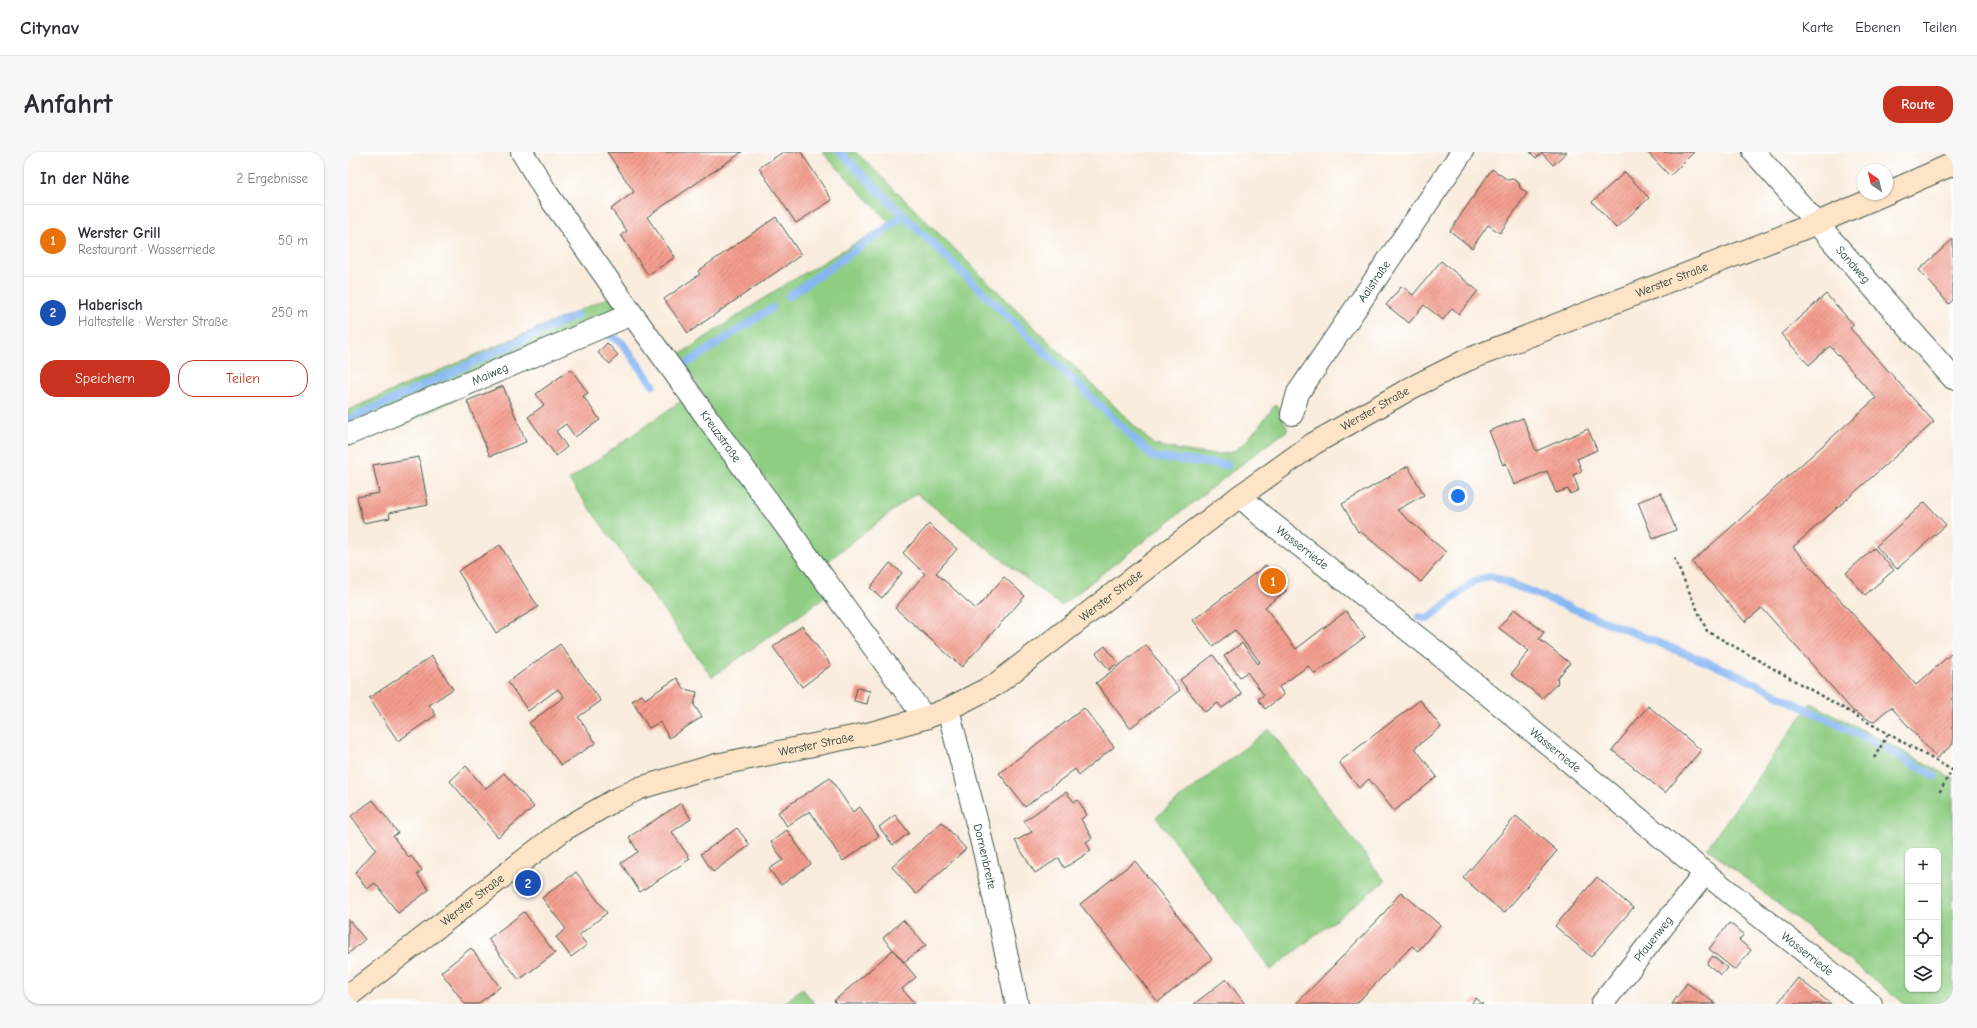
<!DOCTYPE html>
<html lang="de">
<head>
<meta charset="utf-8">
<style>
	:root { --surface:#fff; --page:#f7f7f7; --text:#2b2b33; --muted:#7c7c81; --line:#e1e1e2; --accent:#c8321e }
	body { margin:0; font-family:"Comic Neue",sans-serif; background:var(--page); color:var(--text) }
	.controls { position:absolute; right:12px; bottom:12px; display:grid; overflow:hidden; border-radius:8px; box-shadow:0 1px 3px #0004 }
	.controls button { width:36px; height:36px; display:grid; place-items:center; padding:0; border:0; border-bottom:1px solid var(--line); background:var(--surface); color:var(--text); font:20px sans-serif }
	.compass { position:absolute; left:1509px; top:12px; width:36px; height:36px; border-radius:50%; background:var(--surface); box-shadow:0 1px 3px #0004; rotate:325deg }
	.you { position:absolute; left:1110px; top:344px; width:14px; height:14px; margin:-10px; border:3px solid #fff; border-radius:50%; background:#1a73e8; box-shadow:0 0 0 6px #1a73e833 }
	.badge { display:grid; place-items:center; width:26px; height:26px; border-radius:50%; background:var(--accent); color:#fff; font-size:13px; font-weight:700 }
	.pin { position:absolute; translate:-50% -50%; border:2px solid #fff; box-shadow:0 1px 4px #0006 }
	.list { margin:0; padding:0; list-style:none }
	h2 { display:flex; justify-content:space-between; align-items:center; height:52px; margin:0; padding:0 16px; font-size:17px }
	h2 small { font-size:13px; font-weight:400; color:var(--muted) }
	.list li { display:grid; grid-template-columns:26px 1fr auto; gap:12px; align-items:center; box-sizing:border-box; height:72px; padding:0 16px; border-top:1px solid var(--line) }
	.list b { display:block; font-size:15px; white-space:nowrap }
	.list p { margin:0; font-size:13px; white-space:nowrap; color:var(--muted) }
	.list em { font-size:13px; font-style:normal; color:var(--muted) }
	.actions { display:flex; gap:8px; padding:12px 16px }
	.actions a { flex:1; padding:9px 0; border:1px solid var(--accent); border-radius:16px; text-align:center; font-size:14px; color:var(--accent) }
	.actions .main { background:var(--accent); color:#fff }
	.icon { flex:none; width:22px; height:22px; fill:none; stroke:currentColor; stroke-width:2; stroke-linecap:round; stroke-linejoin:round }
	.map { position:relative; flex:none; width:1605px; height:852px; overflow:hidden; border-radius:16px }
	header { display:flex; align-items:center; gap:24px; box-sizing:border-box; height:56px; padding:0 20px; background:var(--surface); border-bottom:1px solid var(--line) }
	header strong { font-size:19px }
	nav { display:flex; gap:22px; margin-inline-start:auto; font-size:14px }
	.intro { display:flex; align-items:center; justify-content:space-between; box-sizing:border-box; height:96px; padding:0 24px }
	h1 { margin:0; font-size:28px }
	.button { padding:10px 18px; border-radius:16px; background:var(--accent); color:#fff; font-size:14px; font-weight:700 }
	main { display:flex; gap:24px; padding:0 24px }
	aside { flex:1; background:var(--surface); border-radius:16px; box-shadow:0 1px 3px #0004 }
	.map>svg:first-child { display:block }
	.grass { fill:#8fcd83; stroke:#57855c; fill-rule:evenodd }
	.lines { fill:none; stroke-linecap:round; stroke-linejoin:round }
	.stream { stroke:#87b7f2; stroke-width:8 }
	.building { fill:url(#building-hatch) }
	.street-casing { stroke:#40574d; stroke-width:24 }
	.secondary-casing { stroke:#40574d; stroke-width:24 }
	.path { stroke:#40574d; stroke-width:2.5; stroke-dasharray:3 3; stroke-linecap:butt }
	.street { stroke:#fff; stroke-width:22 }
	.secondary { stroke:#fee4c6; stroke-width:22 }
	.labels { text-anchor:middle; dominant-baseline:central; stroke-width:3.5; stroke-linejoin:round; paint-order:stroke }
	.street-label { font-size:12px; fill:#1f3d34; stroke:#fff }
</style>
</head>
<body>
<header>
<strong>Citynav</strong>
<nav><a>Karte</a><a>Ebenen</a><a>Teilen</a></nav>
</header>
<div class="intro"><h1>Anfahrt</h1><a class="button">Route</a></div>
<main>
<aside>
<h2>In der Nähe<small>2 Ergebnisse</small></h2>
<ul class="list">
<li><span class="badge" style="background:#e8710a">1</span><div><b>Werster Grill</b><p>Restaurant · Wasserriede</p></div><em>50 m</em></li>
<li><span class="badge" style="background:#1a4fb4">2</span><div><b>Haberisch</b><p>Haltestelle · Werster Straße</p></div><em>250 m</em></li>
</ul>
<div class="actions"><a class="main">Speichern</a><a>Teilen</a></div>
</aside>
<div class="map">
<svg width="1605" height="852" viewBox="0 0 1605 852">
	<defs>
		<pattern id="building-hatch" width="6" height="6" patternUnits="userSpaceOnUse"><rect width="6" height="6" fill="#f49e8f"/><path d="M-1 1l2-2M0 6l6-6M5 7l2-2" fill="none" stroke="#c58276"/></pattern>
	</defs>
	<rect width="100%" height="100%" fill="#fff"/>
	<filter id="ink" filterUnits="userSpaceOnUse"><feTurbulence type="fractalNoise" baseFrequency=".025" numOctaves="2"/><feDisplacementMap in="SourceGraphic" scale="8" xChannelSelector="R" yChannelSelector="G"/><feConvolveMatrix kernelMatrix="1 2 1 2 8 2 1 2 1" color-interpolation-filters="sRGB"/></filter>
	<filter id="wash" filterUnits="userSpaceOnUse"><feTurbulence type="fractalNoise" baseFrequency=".012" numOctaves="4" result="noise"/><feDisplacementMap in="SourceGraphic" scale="16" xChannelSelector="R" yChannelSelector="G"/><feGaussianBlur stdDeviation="0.9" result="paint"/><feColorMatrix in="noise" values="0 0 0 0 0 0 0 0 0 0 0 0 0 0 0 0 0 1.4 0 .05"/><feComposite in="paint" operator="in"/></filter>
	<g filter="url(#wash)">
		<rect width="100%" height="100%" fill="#f9ecdd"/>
		<g class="grass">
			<path d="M 474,0 L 508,0 L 806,293 C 825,296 874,309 889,297 C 904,285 916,267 928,252 L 940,278 L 908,301 L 713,454 L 568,341 L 463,422 L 479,444 L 364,525 L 221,328 L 351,236 L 331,203 L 433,135 L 542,71 Z"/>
			<path d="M 262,145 L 275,166 L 65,268 L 0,294 L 0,258 Z"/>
			<path d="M 1463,551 L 1605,626 L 1605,852 L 1557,852 L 1359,696 ZM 1560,699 L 1590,699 L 1590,837 L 1560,837 Z"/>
			<path d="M 921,577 L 1037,729 L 923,818 L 808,665 Z"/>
			<path d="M 454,836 L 467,852 L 436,852 Z"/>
		</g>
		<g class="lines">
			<g class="stream">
				<path d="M 492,0 L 556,64"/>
				<path d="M 441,144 L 556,64 L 805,305 L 880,313"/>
				<path d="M 258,181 L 274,191 L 305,233"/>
				<path d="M 335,214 L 424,156"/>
				<path d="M 0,268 L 229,163"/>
				<path d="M 1071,465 L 1080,467 L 1126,429 L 1143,424 L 1386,521 L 1527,591"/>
				<path d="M 1538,597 L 1587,624"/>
			</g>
		</g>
		<g id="blocks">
			<g class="building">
				<path d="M 259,0 L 394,0 L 299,65 L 327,105 L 300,123 L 273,83 L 279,79 L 263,57 L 286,40 Z"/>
				<path d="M 435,0 L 453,0 L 484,48 L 448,71 L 411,16 Z"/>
				<path d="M 1182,0 L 1219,0 L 1205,13 L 1194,1 L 1188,6 Z"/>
				<path d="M 1299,0 L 1346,0 L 1322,24 Z"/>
				<path d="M 1144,17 L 1160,28 L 1165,27 L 1171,31 L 1172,36 L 1179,41 L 1152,81 L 1140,73 L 1124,96 L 1102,79 Z"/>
				<path d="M 1277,20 L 1301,46 L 1268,76 L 1244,50 Z"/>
				<path d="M 428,65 L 453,103 L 340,181 L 316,147 L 352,122 L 350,119 Z"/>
				<path d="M 1605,87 L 1605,148 L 1601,152 L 1571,118 Z"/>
				<path d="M 1093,109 L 1130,139 L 1111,162 L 1104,156 L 1095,168 L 1076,153 L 1061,171 L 1038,153 L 1054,134 L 1065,143 Z"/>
				<path d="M 1478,142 L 1506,173 L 1502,176 L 1586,270 L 1445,395 L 1568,533 L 1605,500 L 1605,592 L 1589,606 L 1543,555 L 1525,570 L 1505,559 L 1414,456 L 1397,470 L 1344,410 L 1528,246 L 1482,194 L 1461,213 L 1433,182 Z"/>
				<path d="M 259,191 L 270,203 L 262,212 L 250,201 Z"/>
				<path d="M 223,217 L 240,241 L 235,244 L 252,268 L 227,285 L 218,272 L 208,279 L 219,295 L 208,304 L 180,265 L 196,253 L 188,242 Z"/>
				<path d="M 155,234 L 178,290 L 142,304 L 119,249 Z"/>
				<path d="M 1175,266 L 1188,299 L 1240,277 L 1249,298 L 1229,307 L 1234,319 L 1225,323 L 1231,338 L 1222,342 L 1220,337 L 1208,341 L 1199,319 L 1166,333 L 1158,311 L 1155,313 L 1141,279 Z"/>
				<path d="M 71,305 L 80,353 L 41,361 L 42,366 L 15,371 L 9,345 L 31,341 L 25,313 Z"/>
				<path d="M 1060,314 L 1076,343 L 1049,358 L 1098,400 L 1073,430 L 1012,379 L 1010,380 L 994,352 Z"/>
				<path d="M 1313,341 L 1328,378 L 1305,387 L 1290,350 Z"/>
				<path d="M 1577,350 L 1598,373 L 1549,417 L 1528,394 Z"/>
				<path d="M 581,372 L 609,397 L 588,421 L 628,457 L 656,425 L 677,444 L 614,515 L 547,456 L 577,422 L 555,401 Z"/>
				<path d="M 152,393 L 190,455 L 148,481 L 110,419 Z"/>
				<path d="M 1526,396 L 1546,418 L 1517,443 L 1498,421 Z"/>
				<path d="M 542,411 L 554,421 L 534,446 L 522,436 Z"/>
				<path d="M 918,413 L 938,439 L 917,455 L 948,497 L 998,459 L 1017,485 L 967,522 L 960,514 L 931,535 L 936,543 L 917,557 L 910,547 L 916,543 L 899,520 L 892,525 L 876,504 L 894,491 L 910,512 L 912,510 L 887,478 L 865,494 L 845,468 Z"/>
				<path d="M 1166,457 L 1196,480 L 1191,487 L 1222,511 L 1209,527 L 1210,531 L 1194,546 L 1163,522 L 1181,499 L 1151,476 Z"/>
				<path d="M 454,474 L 483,513 L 454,535 L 425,495 Z"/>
				<path d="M 212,492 L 253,549 L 230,565 L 248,591 L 213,613 L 181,571 L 216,545 L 210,537 L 180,559 L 160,530 Z"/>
				<path d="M 798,493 L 832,538 L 782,576 L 748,531 Z"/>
				<path d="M 757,494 L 770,511 L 761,518 L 748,501 Z"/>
				<path d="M 865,503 L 894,542 L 874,556 L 870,551 L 857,560 L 832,528 Z"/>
				<path d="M 84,504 L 105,537 L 81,553 L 88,563 L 50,589 L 21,546 Z"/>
				<path d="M 329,526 L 336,537 L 349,540 L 346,553 L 354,565 L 321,586 L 312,570 L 301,576 L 284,549 L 294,543 L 297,547 Z"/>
				<path d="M 509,536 L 522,539 L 519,552 L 506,549 Z"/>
				<path d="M 1072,548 L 1093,575 L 1067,596 L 1089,625 L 1046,659 L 1021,627 L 1011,636 L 991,610 Z"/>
				<path d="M 1300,554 L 1353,598 L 1317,641 L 1264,598 Z"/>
				<path d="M 736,556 L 766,595 L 731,623 L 727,617 L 677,655 L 651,621 Z"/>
				<path d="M 118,614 L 137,637 L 156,621 L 186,655 L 150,685 L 102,629 Z"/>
				<path d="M 482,626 L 505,660 L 512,655 L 531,684 L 495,709 L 462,659 L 439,674 L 430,660 Z"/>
				<path d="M 718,640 L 726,650 L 730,648 L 739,663 L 733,667 L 744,686 L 738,690 L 743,699 L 716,716 L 711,706 L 687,721 L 667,689 L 684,680 L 676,669 Z"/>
				<path d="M 25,648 L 50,681 L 45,684 L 61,706 L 63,704 L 74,718 L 69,722 L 81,738 L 50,761 L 27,731 L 19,737 L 7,721 L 28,697 L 3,664 Z"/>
				<path d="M 333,651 L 343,667 L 324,680 L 342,707 L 292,740 L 273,711 L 290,700 L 281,685 Z"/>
				<path d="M 547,663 L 561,681 L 545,693 L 531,675 Z"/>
				<path d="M 1168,664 L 1209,699 L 1156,761 L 1115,726 Z"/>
				<path d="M 594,670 L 618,697 L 568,742 L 544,715 Z"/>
				<path d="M 389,676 L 402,693 L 365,720 L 353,702 Z"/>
				<path d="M 439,678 L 463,712 L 433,733 L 421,717 L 435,708 L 423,690 Z"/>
				<path d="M 787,709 L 864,807 L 810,850 L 732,752 Z"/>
				<path d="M 228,720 L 259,761 L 231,783 L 239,793 L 223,805 L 208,785 L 218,777 L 194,746 Z"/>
				<path d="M 1249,725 L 1285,756 L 1243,805 L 1207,774 Z"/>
				<path d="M 1053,740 L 1092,773 L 1070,799 L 1064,794 L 1008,852 L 948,852 L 1031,767 Z"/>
				<path d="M 176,760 L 207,801 L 171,828 L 140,787 Z"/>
				<path d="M 0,767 L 17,787 L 0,802 Z"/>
				<path d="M 555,768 L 578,793 L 556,810 L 535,786 Z"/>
				<path d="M 1381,771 L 1396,782 L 1391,788 L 1403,798 L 1387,818 L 1361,797 Z"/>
				<path d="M 123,796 L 152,835 L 130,852 L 117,852 L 93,820 Z"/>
				<path d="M 545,798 L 568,825 L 554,837 L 567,852 L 489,852 L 486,849 Z"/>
				<path d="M 1365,804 L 1379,816 L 1373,823 L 1359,812 Z"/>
				<path d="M 1450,826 L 1483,852 L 1429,852 Z"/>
				<path d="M 878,827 L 897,852 L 846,852 Z"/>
				<path d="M 1339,831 L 1368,852 L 1324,852 Z"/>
				<path d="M 1128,846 L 1135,852 L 1123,852 Z"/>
			</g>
		</g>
	</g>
	<g filter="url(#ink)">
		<use href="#blocks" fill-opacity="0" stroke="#40574d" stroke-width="1"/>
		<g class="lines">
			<defs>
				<g id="street">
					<path id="s1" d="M 174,0 L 200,43 L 284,162 L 577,566"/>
					<path id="s2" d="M 1406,0 L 1605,226"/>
					<path id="s3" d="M 944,262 L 950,241 L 1114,0"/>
					<path id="s4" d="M 0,282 L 284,162"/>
					<path id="s5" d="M 892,344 L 914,364 L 1087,499 L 1357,721 L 1523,852"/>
					<path id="s6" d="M 600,557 L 637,703 L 669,852"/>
					<path id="s7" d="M 1254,852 L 1357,721"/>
				</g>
				<g id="secondary">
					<path d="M 1539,41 L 1605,12"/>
					<path id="s8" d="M 0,844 L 215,678 L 267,648 L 292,636 L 368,613 L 519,582 L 577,566 L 600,557 L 647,533 L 892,344 L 965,292 L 1063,236 L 1119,208 L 1469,71 L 1537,42"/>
				</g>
			</defs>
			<use href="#street" class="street-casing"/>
			<use href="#secondary" class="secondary-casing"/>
			<g class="path">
				<path d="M 1326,406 L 1359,479 L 1604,618 L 1591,641"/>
				<path d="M 1526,606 L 1540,582"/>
			</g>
			<use href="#street" class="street"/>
			<use href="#secondary" class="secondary"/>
		</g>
	</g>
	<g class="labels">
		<g class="street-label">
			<text stroke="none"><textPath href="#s2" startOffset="150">Sandweg</textPath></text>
			<text stroke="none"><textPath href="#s8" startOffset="1525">Werster Straße</textPath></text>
			<text stroke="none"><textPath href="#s3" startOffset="157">Aalstraße</textPath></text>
			<text stroke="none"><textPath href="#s4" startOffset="154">Maiweg</textPath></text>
			<text stroke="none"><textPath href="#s8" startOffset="1201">Werster Straße</textPath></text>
			<text stroke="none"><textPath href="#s1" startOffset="347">Kreuzstraße</textPath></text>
			<text stroke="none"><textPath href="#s5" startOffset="81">Wasserriede</textPath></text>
			<text stroke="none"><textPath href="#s8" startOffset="877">Werster Straße</textPath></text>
			<text stroke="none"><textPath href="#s8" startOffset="541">Werster Straße</textPath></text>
			<text stroke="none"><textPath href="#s5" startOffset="405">Wasserriede</textPath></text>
			<text stroke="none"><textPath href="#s6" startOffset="152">Dornenbreite</textPath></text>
			<text stroke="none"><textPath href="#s8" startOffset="157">Werster Straße</textPath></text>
			<text stroke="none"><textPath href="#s7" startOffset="83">Pfauenweg</textPath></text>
			<text stroke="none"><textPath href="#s5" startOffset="729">Wasserriede</textPath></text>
		</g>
	</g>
</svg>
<div class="controls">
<button>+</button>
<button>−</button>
<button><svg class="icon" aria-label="locate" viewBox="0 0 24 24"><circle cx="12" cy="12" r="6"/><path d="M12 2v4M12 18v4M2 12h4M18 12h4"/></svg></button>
<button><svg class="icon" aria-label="layers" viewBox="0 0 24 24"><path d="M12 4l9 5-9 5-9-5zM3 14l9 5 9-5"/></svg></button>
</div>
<svg class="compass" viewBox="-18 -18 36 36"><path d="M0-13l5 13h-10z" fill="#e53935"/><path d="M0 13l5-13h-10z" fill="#7c7c81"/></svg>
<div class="you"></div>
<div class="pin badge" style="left:925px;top:429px;background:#e8710a">1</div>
<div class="pin badge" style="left:180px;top:731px;background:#1a4fb4">2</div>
</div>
</main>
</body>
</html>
